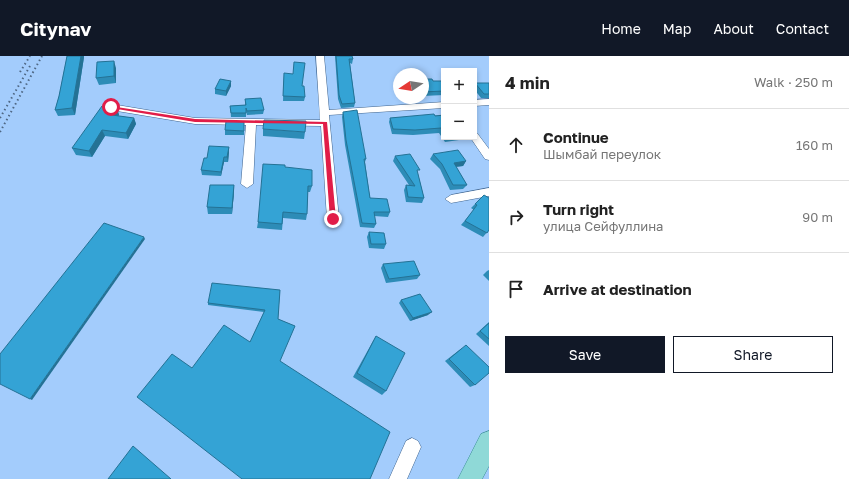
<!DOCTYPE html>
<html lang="en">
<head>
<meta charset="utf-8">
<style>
	:root { --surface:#fff; --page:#f6f6f6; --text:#222; --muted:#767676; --line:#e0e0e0; --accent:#111827 }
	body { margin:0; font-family:"Golos Text",sans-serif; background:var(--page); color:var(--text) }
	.controls { position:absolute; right:12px; top:12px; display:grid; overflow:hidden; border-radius:0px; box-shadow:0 2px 6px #0003 }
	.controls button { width:36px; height:36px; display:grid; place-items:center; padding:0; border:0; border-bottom:1px solid var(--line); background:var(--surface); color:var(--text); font:20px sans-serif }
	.compass { position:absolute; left:393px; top:12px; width:36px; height:36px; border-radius:50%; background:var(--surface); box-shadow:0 2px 6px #0003; rotate:258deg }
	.stop { position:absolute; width:12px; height:12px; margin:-9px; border:3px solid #e11d48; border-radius:50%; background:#fff }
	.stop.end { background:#e11d48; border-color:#fff; box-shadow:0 1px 4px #0008 }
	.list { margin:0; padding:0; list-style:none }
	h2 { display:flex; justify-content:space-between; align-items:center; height:52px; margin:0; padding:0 16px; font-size:17px }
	h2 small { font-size:13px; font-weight:400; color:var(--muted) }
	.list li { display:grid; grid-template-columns:26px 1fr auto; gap:12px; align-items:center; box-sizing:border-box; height:72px; padding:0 16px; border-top:1px solid var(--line) }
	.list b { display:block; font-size:15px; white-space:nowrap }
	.list p { margin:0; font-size:13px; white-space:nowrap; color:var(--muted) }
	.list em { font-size:13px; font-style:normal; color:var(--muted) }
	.actions { display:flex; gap:8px; padding:12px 16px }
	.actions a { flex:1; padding:9px 0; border:1px solid var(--accent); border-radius:0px; text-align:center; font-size:14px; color:var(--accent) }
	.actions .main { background:var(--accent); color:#fff }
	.icon { flex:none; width:22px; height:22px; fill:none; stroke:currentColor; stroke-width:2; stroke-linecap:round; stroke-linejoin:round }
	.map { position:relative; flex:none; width:489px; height:423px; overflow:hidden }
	header { display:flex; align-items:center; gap:24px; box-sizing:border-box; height:56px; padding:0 20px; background:var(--accent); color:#fff }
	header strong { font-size:19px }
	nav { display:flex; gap:22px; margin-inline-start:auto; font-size:14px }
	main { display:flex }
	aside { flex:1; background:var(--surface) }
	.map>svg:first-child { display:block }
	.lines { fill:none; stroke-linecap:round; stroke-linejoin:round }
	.minor-casing { stroke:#3f648e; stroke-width:1 }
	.major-casing { stroke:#3a8f94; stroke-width:1 }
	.minor { fill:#fff; fill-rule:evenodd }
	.major { fill:#8fd9d7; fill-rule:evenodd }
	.rail { stroke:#4f6783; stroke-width:2; stroke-dasharray:1.5 3; stroke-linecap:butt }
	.wall { fill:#2d8cb7 }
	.shaded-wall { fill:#247295 }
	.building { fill:#34a3d5; stroke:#247295 }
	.route { fill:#e11d48 }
</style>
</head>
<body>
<header>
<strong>Citynav</strong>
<nav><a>Home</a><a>Map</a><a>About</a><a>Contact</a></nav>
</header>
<main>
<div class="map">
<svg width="489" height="423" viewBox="0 0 489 423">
	<rect width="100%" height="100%" fill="#a3ccfc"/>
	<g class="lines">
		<defs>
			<g id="minor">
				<path d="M 316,0 L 324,0 L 329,54 L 444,46 L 444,52 L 329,59 L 339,163 L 337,166 L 329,166 L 327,163 L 321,70 L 256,69 L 253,128 L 247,132 L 241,128 L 246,69 L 195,68 L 111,54 L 106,51 L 111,48 L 195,62 L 320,64 Z"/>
				<path d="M 489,43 L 489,49 L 474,50 L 474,44 Z"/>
				<path d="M 474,76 L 477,77 L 489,93 L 489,104 L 485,103 L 470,81 L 474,81 Z"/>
				<path d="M 489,132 L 489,140 L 451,147 L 445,143 L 451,139 Z"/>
				<path d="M 412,382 L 418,385 L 421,391 L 407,423 L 389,423 L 406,385 Z"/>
			</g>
			<path id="major" d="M 489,375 L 489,410 L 482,423 L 458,423 L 481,378 Z"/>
		</defs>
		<use href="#minor" class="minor-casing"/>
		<use href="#major" class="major-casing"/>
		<use href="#minor" class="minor"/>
		<use href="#major" class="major"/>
		<g class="rail">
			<path d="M 20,16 L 30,0"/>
			<path d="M 0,62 L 30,10"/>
			<path d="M 0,76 L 42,0"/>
		</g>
	</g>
	<g class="wall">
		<path d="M 67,0 L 84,0 L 84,1 L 75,59 L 58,60 L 55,54 L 59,40 Z"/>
		<path d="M 335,0 L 352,0 L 353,3 L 352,8 L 350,7 L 355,47 L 354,51 L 341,52 L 338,43 Z"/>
		<path d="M 116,12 L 116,27 L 99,29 L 96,22 Z"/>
		<path d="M 284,17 L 302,30 L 305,41 L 304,45 L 283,45 Z"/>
		<path d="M 423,23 L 433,25 L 444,25 L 444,39 L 423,40 Z"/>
		<path d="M 231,25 L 231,30 L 226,40 L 215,38 L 215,33 Z"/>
		<path d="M 475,27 L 489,27 L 489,42 L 481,42 L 474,33 L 474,30 Z"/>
		<path d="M 245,43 L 264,54 L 263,58 L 247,59 L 246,56 L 246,61 L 231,61 L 230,50 L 245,49 Z"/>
		<path d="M 117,52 L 119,59 L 118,60 L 134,62 L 136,68 L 128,83 L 105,80 L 92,101 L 76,99 L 72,92 Z"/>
		<path d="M 343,56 L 366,103 L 365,106 L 370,142 L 390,156 L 388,161 L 374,160 L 376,168 L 374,172 L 360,171 L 345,89 L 342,61 Z"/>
		<path d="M 444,59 L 444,81 L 461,81 L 459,84 L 445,86 L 439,77 L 413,79 L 392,78 L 389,66 L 390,62 Z"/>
		<path d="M 244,70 L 244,79 L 225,79 L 225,74 Z"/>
		<path d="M 263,73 L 305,76 L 304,83 L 263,80 Z"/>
		<path d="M 229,91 L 229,96 L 228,106 L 224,106 L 221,120 L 202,119 L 201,114 L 207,102 Z"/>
		<path d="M 433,98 L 466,105 L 463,110 L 456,111 L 467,129 L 463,133 L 450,134 L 440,113 L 430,103 Z"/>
		<path d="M 395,100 L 418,118 L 424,142 L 422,147 L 406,146 L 404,134 L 406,129 L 409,129 L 393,105 Z"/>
		<path d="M 285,111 L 312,130 L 310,136 L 308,136 L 307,158 L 306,164 L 283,162 L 282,174 L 257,172 L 258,166 Z"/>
		<path d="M 234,129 L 234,136 L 232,158 L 208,158 L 207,151 Z"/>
		<path d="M 484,139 L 489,174 L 483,181 L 461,169 L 474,154 L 471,152 Z"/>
		<path d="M 369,176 L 386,188 L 384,193 L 369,192 L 367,181 Z"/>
		<path d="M 383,208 L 420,219 L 417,223 L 386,227 L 381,212 Z"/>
		<path d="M 489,214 L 489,225 L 483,219 L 487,215 Z"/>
		<path d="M 280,234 L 278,263 L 295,270 L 192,312 L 250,286 L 264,256 L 208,249 L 208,247 Z"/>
		<path d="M 401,244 L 428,259 L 410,265 L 399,247 Z"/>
		<path d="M 489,266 L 489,290 L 476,278 Z"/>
		<path d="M 376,280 L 386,335 L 382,339 L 353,321 L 373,285 Z"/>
		<path d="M 462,292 L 475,329 L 470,331 L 445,305 Z"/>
	</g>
	<g class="shaded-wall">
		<path d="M 81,0 L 84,0 L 84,1 L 75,59 L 72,52 Z"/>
		<path d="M 114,5 L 116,12 L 116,27 L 114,20 Z"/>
		<path d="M 231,25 L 231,30 L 226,40 L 226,35 Z"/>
		<path d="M 117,52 L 119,59 L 114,65 L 112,59 Z"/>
		<path d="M 134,62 L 136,68 L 128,83 L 126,77 Z"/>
		<path d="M 102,74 L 105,80 L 92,101 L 89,95 Z"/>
		<path d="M 229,91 L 229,96 L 228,106 L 227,101 Z"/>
		<path d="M 224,101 L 224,106 L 221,120 L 221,116 Z"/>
		<path d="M 466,105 L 463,110 L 451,111 L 454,107 Z"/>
		<path d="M 234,129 L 234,136 L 232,158 L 232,152 Z"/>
		<path d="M 144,181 L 145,183 L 32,344 L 30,343 Z"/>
		<path d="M 432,256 L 428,259 L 410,265 L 413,262 Z"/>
	</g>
	<g class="building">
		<path d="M 67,0 L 81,0 L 72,52 L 55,54 L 59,40 Z"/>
		<path d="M 336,0 L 352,0 L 353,3 L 349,3 L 355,47 L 342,48 L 339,39 Z"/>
		<path d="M 114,5 L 114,20 L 96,22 L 97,6 Z"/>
		<path d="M 294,6 L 305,7 L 302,30 L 304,30 L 305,41 L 283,40 L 284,17 L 293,18 Z"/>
		<path d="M 220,23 L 231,25 L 226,35 L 215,33 Z"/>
		<path d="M 423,23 L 432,23 L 433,25 L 444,25 L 444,35 L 423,36 Z"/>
		<path d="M 475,27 L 489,27 L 489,38 L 484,38 Z"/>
		<path d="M 261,42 L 264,54 L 247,55 L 246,52 L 246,57 L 231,57 L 230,50 L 246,49 L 245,43 Z"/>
		<path d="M 102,50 L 117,52 L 112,59 L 134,62 L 126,77 L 102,74 L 89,95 L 72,92 Z"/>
		<path d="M 357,54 L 366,103 L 364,103 L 370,142 L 387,143 L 390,156 L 374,156 L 376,168 L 362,167 L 346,84 L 343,56 Z"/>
		<path d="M 434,58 L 435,60 L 444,59 L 444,76 L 441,72 L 415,74 L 393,73 L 390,62 Z"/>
		<path d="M 264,64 L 306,65 L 305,76 L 263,73 Z"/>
		<path d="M 226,65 L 244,66 L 244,75 L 225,74 Z"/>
		<path d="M 209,90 L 229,91 L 227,101 L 224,101 L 221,116 L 201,114 L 204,102 L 207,102 Z"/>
		<path d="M 458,94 L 466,105 L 454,107 L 467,129 L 453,129 L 442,108 L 433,98 Z"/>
		<path d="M 410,98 L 420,114 L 417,114 L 424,142 L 408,141 L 406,129 L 415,130 L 395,100 Z"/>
		<path d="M 263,108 L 285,109 L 285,111 L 312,114 L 312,130 L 308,130 L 307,158 L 283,156 L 282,168 L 258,166 Z"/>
		<path d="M 210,129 L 234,129 L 232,152 L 207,151 Z"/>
		<path d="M 484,139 L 489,142 L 489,174 L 487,177 L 465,165 L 477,149 L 475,148 Z"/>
		<path d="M 104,167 L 144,181 L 30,343 L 0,328 L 0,298 Z"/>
		<path d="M 369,176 L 384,177 L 386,188 L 371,188 Z"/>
		<path d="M 414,205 L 420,219 L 389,223 L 383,208 Z"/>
		<path d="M 212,227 L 280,234 L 278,263 L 295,270 L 280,305 L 390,376 L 370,423 L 242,423 L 137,341 L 172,298 L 192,312 L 224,269 L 250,286 L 265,254 L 208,247 Z"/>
		<path d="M 420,238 L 432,256 L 413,262 L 401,244 Z"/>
		<path d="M 489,267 L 489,283 L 480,275 Z"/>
		<path d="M 376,280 L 405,297 L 386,335 L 357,317 Z"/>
		<path d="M 466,289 L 489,311 L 489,317 L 475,329 L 449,303 Z"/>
		<path d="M 133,390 L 171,423 L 108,423 Z"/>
	</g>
	<path class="route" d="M 110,50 L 195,63 L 327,66 L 336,163 L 333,165 L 330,163 L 323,68 L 195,66 L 111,52 Z"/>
</svg>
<div class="controls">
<button>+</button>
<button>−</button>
</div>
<svg class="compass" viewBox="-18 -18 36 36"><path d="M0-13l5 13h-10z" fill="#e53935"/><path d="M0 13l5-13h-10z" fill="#767676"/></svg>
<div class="stop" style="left:111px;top:51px"></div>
<div class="stop end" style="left:333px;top:163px"></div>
</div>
<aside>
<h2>4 min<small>Walk · 250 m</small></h2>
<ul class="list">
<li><svg class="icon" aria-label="ahead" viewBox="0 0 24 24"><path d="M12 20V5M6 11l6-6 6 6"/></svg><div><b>Continue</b><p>Шымбай переулок</p></div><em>160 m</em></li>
<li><svg class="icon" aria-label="right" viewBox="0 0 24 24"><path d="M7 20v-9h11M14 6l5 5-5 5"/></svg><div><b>Turn right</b><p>улица Сейфуллина</p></div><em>90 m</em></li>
<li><svg class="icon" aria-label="arrive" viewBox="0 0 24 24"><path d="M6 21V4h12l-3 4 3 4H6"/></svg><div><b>Arrive at destination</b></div></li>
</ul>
<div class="actions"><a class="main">Save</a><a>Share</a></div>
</aside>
</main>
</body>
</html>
